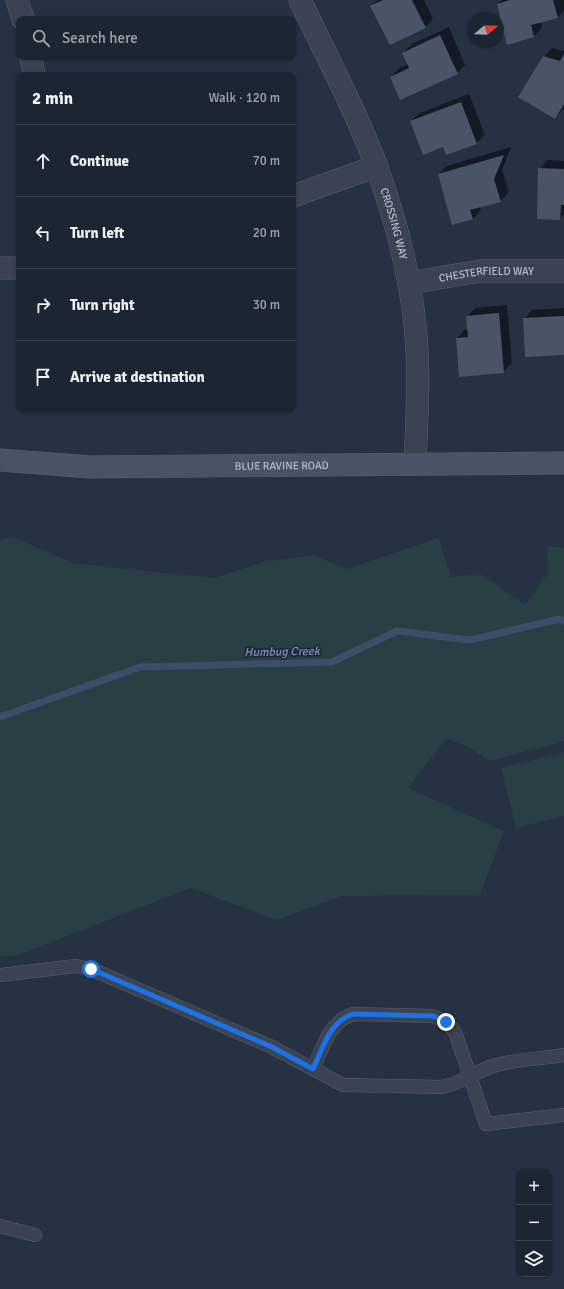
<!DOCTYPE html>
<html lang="en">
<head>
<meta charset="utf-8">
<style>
	:root { --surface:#1c2532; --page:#29313e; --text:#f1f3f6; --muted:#a0a5ac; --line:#3a424d }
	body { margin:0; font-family:Signika,sans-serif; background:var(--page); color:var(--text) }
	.controls { position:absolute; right:12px; bottom:12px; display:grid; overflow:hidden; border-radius:8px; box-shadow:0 1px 3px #0004 }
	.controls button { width:36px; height:36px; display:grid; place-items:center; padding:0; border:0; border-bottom:1px solid var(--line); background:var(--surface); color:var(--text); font:20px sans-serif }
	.compass { position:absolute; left:468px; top:12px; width:36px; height:36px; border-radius:50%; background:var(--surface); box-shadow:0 1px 3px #0004; rotate:71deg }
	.stop { position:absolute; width:12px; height:12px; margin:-9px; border:3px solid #1a73e8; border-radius:50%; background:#fff }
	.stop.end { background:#1a73e8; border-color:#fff; box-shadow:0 1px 4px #0008 }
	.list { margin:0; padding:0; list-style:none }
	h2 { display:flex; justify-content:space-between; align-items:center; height:52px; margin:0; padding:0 16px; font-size:17px }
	h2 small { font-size:13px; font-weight:400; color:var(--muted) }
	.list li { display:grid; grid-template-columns:26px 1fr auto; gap:12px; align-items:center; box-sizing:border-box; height:72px; padding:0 16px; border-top:1px solid var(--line) }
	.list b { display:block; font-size:15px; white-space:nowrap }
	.list em { font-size:13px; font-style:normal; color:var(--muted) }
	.icon { flex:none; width:22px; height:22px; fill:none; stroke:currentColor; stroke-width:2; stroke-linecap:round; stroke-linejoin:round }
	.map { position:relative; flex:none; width:564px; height:1289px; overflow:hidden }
	.search { position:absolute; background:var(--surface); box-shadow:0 1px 3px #0004; left:16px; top:16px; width:280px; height:44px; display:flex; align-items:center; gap:10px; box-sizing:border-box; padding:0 14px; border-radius:8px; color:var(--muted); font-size:15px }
	.panel { position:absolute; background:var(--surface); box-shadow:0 1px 3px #0004; left:16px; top:72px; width:280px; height:340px; border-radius:8px }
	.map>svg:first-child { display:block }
	.green { fill:#283f44 }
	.shadow { fill:#0007 }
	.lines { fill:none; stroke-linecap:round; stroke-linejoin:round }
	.stream { stroke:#3c4d6c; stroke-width:7 }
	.building { fill:#4a5469 }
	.lane-casing { stroke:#596170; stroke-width:14 }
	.street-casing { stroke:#596170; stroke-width:23 }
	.secondary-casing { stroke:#596170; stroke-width:23 }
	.lane { stroke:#3b4353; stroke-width:13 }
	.street { stroke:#3b4353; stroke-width:22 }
	.secondary { stroke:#495266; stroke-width:22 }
	.route { stroke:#1a73e8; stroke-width:5 }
	.labels { text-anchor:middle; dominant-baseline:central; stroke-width:3.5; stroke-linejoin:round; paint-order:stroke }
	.street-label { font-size:11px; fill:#b8becc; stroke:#1f2838 }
	.water-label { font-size:12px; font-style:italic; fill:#7f92b4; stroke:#1f2838 }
</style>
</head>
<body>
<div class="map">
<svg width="564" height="1289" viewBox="0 0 564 1289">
	<rect width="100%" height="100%" fill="#263143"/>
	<g class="green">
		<path d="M 13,537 L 73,563 L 214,578 L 263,562 L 313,555 L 346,569 L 438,538 L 451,577 L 480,574 L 525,605 L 548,573 L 547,546 L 564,548 L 564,741 L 489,761 L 467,746 L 446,739 L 408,788 L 504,831 L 480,895 L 341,896 L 277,920 L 190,888 L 19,955 L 0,957 L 0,540 Z"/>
		<path d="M 564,753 L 564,816 L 516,828 L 501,768 Z"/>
	</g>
	<g class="shadow">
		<path d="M 378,0 L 424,0 L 433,19 L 425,27 L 372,6 Z"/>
		<path d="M 502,0 L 564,0 L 564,11 L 558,17 L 541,22 L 542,28 L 534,36 L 498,4 Z"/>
		<path d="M 449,27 L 465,65 L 457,73 L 391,77 L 399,68 L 408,64 L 403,53 L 412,44 Z"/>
		<path d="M 552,48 L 564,51 L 564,108 L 555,118 L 544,57 Z"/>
		<path d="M 469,94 L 485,135 L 476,143 L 443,146 L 411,121 L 420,113 Z"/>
		<path d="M 511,147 L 502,170 L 509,192 L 500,201 L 480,207 L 481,210 L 473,219 L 439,174 L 447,166 Z"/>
		<path d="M 548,160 L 564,161 L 564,214 L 560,218 L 539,169 Z"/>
		<path d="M 507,305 L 512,363 L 503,372 L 457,338 L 465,330 L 468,329 L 467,317 L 475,308 Z"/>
		<path d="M 564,308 L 564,354 L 524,319 L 532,310 Z"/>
	</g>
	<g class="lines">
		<path class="stream" d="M 0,717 L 140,667 L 332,662 L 397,631 L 470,640 L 559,619 L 564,621"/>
	</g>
	<g class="building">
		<path d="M 383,0 L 412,0 L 426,28 L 390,45 L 370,6 Z"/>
		<path d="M 510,0 L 553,0 L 558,18 L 531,25 L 534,37 L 507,45 L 497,4 Z"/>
		<path d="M 440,35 L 458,74 L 400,100 L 390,77 L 409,68 L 402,53 Z"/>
		<path d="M 564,54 L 564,104 L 555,119 L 518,97 L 543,56 L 560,61 Z"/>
		<path d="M 461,102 L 477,144 L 446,155 L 443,147 L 423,155 L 410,121 Z"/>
		<path d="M 504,155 L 494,179 L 501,202 L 470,210 L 473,219 L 452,225 L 438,174 Z"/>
		<path d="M 538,168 L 564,169 L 564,205 L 561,205 L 560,220 L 537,219 Z"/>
		<path d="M 499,313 L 504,373 L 459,377 L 456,338 L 468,337 L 466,316 Z"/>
		<path d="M 564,316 L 564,355 L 525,357 L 523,318 Z"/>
	</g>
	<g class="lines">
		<defs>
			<g id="lane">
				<path d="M 0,975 L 76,966 L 91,969 L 272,1047 L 343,1085 L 441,1087 C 461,1084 475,1072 493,1066 C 515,1059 541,1059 564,1055"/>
				<path d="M 313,1069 C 323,1047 329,1022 353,1014 L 433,1016 L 446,1022 L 455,1032 L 486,1124 L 564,1115"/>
				<path d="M 0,1226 L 35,1235"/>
			</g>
			<g id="street">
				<path d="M 17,0 L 23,19"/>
				<path id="s1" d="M 300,0 C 326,55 355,109 376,165 C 395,217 409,270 415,324 C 420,371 417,417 415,464"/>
				<path d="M 31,57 L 34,75"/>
				<path d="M 293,196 L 377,166"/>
				<path d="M 0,268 L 19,268"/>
				<path id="s2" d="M 409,283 L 480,271 L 564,271"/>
			</g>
			<g id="secondary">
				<path id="s3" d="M 0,460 L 90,467 L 564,463"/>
			</g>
		</defs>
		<use href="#lane" class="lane-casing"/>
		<use href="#street" class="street-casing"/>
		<use href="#secondary" class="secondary-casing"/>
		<use href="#lane" class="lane"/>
		<use href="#street" class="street"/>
		<use href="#secondary" class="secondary"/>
	</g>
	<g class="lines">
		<path class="route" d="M 91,969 L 272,1047 L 313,1069 C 323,1048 329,1022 353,1014 L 433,1016 L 446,1022"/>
	</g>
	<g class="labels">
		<g class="street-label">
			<text stroke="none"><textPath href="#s1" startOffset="243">CROSSING WAY</textPath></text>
			<text stroke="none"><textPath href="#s2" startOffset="78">CHESTERFIELD WAY</textPath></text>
			<text stroke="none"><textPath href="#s3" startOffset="282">BLUE RAVINE ROAD</textPath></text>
		</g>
		<g class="water-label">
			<text transform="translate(282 652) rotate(-1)">Humbug Creek</text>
		</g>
	</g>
</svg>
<div class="controls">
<button>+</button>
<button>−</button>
<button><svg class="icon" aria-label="layers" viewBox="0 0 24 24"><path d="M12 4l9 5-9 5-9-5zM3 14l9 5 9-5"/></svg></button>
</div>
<svg class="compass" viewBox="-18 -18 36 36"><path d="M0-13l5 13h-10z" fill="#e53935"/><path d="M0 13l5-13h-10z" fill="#a0a5ac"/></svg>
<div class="stop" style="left:91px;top:969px"></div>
<div class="stop end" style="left:446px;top:1022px"></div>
<div class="search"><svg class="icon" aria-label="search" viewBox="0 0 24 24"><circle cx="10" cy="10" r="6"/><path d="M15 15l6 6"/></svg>Search here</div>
<section class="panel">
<h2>2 min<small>Walk · 120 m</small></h2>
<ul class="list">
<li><svg class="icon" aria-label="ahead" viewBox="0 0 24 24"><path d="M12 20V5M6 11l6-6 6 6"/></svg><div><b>Continue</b></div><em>70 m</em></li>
<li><svg class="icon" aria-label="left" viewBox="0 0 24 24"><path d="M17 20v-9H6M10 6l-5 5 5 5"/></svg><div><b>Turn left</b></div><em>20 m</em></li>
<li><svg class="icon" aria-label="right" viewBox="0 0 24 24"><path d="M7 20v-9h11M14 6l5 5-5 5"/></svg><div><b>Turn right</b></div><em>30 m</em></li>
<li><svg class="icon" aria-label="arrive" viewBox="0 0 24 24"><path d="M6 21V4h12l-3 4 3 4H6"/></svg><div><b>Arrive at destination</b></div></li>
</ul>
</section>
</div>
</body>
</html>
